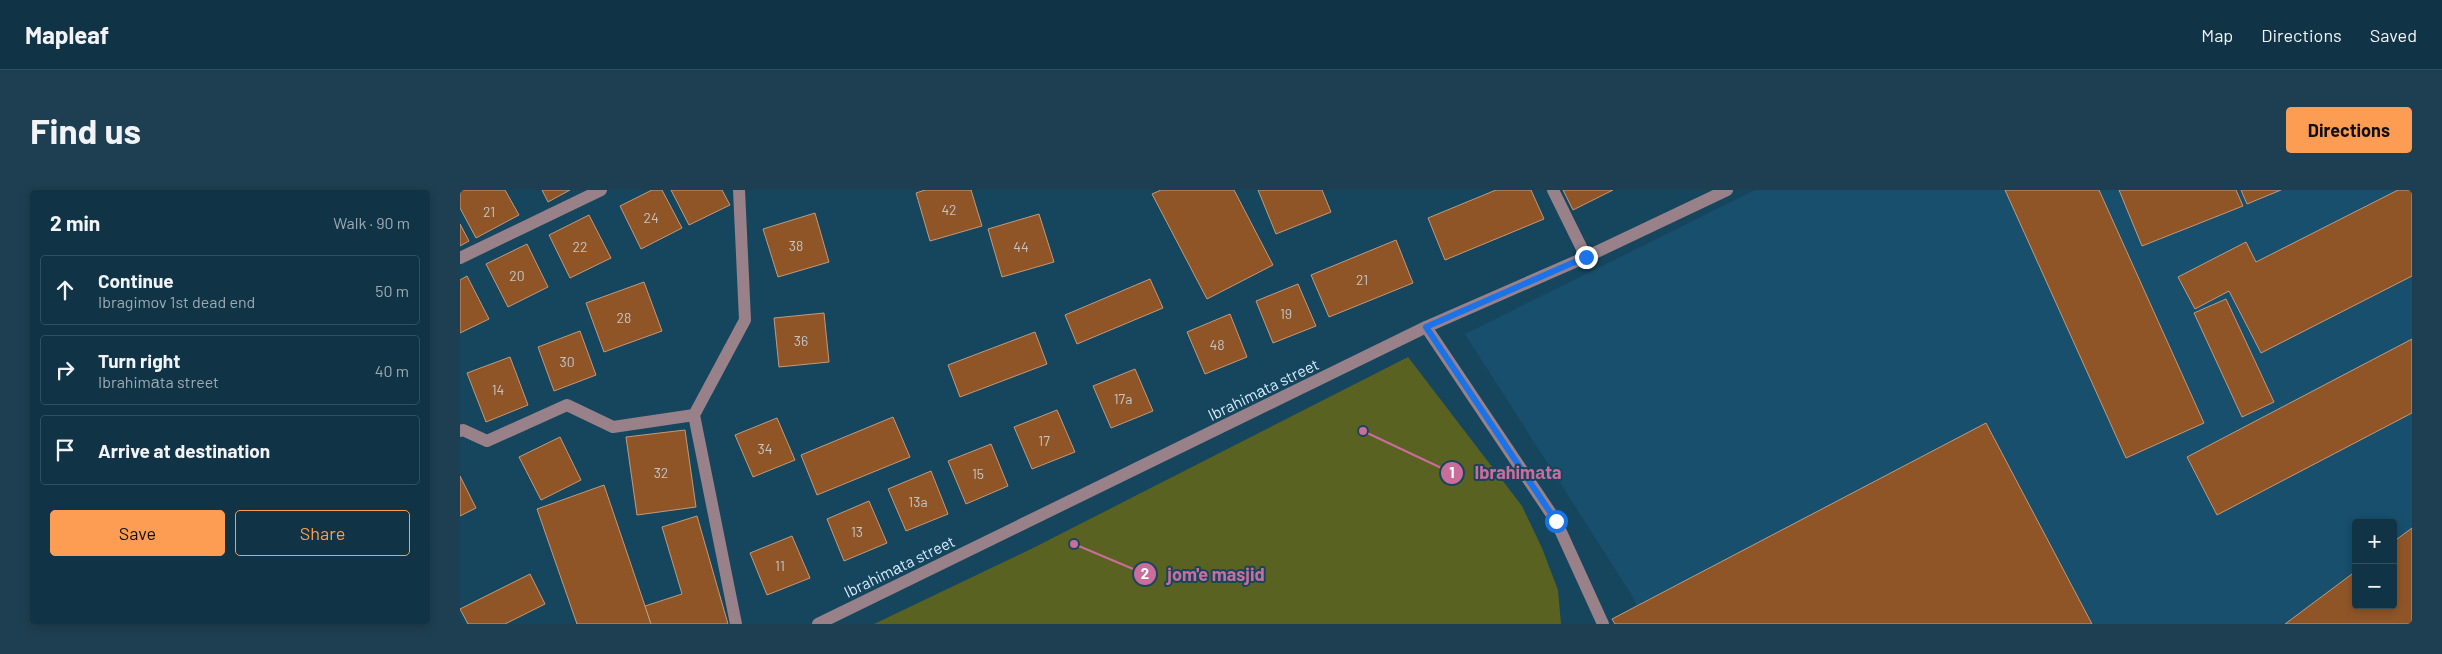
<!DOCTYPE html>
<html lang="en">
<head>
<meta charset="utf-8">
<style>
	:root { --surface:#103446; --page:#1e3f51; --text:#f1f3f6; --muted:#9caab3; --line:#304f5f; --accent:#fc9d53 }
	body { margin:0; font-family:Barlow,sans-serif; background:var(--page); color:var(--text) }
	.controls { position:absolute; right:15px; bottom:15px; display:grid; overflow:hidden; border-radius:5px; box-shadow:0 2px 8px #0003 }
	.controls button { width:45px; height:45px; display:grid; place-items:center; padding:0; border:0; border-bottom:1px solid var(--line); background:var(--surface); color:var(--text); font:25px sans-serif }
	.stop { position:absolute; width:15px; height:15px; margin:-11px; border:4px solid #1a73e8; border-radius:50%; background:#fff }
	.stop.end { background:#1a73e8; border-color:#fff; box-shadow:0 1px 5px #0008 }
	.list { margin:0; padding:0; list-style:none }
	h2 { display:flex; justify-content:space-between; align-items:center; height:65px; margin:0; padding:0 20px; font-size:21px }
	h2 small { font-size:16px; font-weight:400; color:var(--muted) }
	.list li { display:grid; grid-template-columns:32px 1fr auto; gap:15px; align-items:center; box-sizing:border-box; height:70px; margin:0 10px 10px; padding:0 10px; border:1px solid var(--line); border-radius:5px }
	.list b { display:block; font-size:19px; white-space:nowrap }
	.list p { margin:0; font-size:16px; white-space:nowrap; color:var(--muted) }
	.list em { font-size:16px; font-style:normal; color:var(--muted) }
	.actions { display:flex; gap:10px; padding:15px 20px }
	.actions a { flex:1; padding:11px 0; border:1px solid var(--accent); border-radius:5px; text-align:center; font-size:18px; color:var(--accent) }
	.actions .main { background:var(--accent); color:#111 }
	.icon { flex:none; width:28px; height:28px; fill:none; stroke:currentColor; stroke-width:2; stroke-linecap:round; stroke-linejoin:round }
	.map { position:relative; flex:none; width:1952px; height:434px; overflow:hidden; border-radius:5px }
	header { display:flex; align-items:center; gap:30px; box-sizing:border-box; height:70px; padding:0 25px; background:var(--surface); border-bottom:1px solid var(--line) }
	header strong { font-size:24px }
	nav { display:flex; gap:28px; margin-inline-start:auto; font-size:18px }
	.intro { display:flex; align-items:center; justify-content:space-between; box-sizing:border-box; height:120px; padding:0 30px }
	h1 { margin:0; font-size:35px }
	.button { padding:12px 22px; border-radius:5px; background:var(--accent); color:#111; font-size:18px; font-weight:700 }
	main { display:flex; gap:30px; padding:0 30px }
	aside { flex:1; background:var(--surface); border-radius:5px; box-shadow:0 2px 8px #0003 }
	.map>svg:first-child { display:block }
	.built { fill:#174f6d; fill-rule:evenodd }
	.green { fill:#5a6221 }
	.building { fill:#8f5527; stroke:#c3997b }
	.lines { fill:none; stroke-linecap:round; stroke-linejoin:round }
	.minor { stroke:#988189; stroke-width:12 }
	.route { stroke:#1a73e8; stroke-width:6 }
	.labels { text-anchor:middle; dominant-baseline:central; stroke-width:4; stroke-linejoin:round; paint-order:stroke }
	.number-label { font-size:14px; fill:#c3c6c7 }
	.street-label { font-size:16px; fill:#d4ecfc; stroke:#16455e }
	.leader { fill:none; stroke:#c96d9b; stroke-width:2 }
	.callout-dot { fill:#c96d9b; stroke:#16455e; stroke-width:2 }
	.mark-label { font-size:15px; text-anchor:middle; font-weight:bold; fill:#fff }
	.callout-label { font-size:18px; text-anchor:middle; font-weight:bold; fill:#c96d9b; stroke:#16455e; stroke-width:4; stroke-linejoin:round; paint-order:stroke }
</style>
</head>
<body>
<header>
<strong>Mapleaf</strong>
<nav><a>Map</a><a>Directions</a><a>Saved</a></nav>
</header>
<div class="intro"><h1>Find us</h1><a class="button">Directions</a></div>
<main>
<aside>
<h2>2 min<small>Walk · 90 m</small></h2>
<ul class="list">
<li><svg class="icon" aria-label="ahead" viewBox="0 0 24 24"><path d="M12 20V5M6 11l6-6 6 6"/></svg><div><b>Continue</b><p>Ibragimov 1st dead end</p></div><em>50 m</em></li>
<li><svg class="icon" aria-label="right" viewBox="0 0 24 24"><path d="M7 20v-9h11M14 6l5 5-5 5"/></svg><div><b>Turn right</b><p>Ibrahimаta street</p></div><em>40 m</em></li>
<li><svg class="icon" aria-label="arrive" viewBox="0 0 24 24"><path d="M6 21V4h12l-3 4 3 4H6"/></svg><div><b>Arrive at destination</b></div></li>
</ul>
<div class="actions"><a class="main">Save</a><a>Share</a></div>
</aside>
<div class="map">
<svg width="1952" height="434" viewBox="0 0 1952 434">
	<rect width="100%" height="100%" fill="#16455e"/>
	<path class="built" d="M 1295,0 L 1952,0 L 1952,434 L 1186,434 L 1171,404 L 1005,144 ZM 1896,333 L 1933,333 L 1933,415 L 1896,415 Z"/>
	<path class="green" d="M 948,167 L 1062,316 L 1082,358 L 1098,400 L 1101,434 L 414,434 L 573,358 Z"/>
	<g class="building">
		<path d="M 2,0 L 45,0 L 59,25 L 16,48 L 0,18 L 0,1 Z"/>
		<path d="M 82,0 L 110,0 L 88,12 Z"/>
		<path d="M 192,0 L 202,0 L 222,38 L 181,59 L 160,16 Z"/>
		<path d="M 211,0 L 262,0 L 270,15 L 229,35 Z"/>
		<path d="M 465,0 L 511,0 L 522,36 L 470,51 L 456,3 Z"/>
		<path d="M 701,0 L 774,0 L 813,75 L 747,109 L 692,4 Z"/>
		<path d="M 798,0 L 862,0 L 871,22 L 816,44 Z"/>
		<path d="M 1036,0 L 1071,0 L 1084,29 L 985,70 L 968,28 Z"/>
		<path d="M 1103,0 L 1153,0 L 1113,20 Z"/>
		<path d="M 1545,0 L 1639,0 L 1744,233 L 1666,268 Z"/>
		<path d="M 1659,0 L 1776,0 L 1783,16 L 1682,56 Z"/>
		<path d="M 1781,0 L 1821,0 L 1787,14 Z"/>
		<path d="M 1938,0 L 1952,0 L 1952,86 L 1801,163 L 1769,101 L 1735,119 L 1718,87 L 1786,52 L 1796,72 Z"/>
		<path d="M 355,23 L 369,72 L 318,87 L 303,39 Z"/>
		<path d="M 579,24 L 594,72 L 542,87 L 528,39 Z"/>
		<path d="M 129,25 L 151,68 L 110,88 L 89,45 Z"/>
		<path d="M 0,34 L 9,51 L 0,56 Z"/>
		<path d="M 936,50 L 953,93 L 869,127 L 851,85 Z"/>
		<path d="M 67,54 L 88,97 L 48,117 L 26,74 Z"/>
		<path d="M 7,86 L 29,129 L 0,143 L 0,90 Z"/>
		<path d="M 690,89 L 703,118 L 617,154 L 605,125 Z"/>
		<path d="M 184,92 L 202,141 L 144,162 L 126,113 Z"/>
		<path d="M 838,94 L 856,136 L 813,153 L 796,111 Z"/>
		<path d="M 1766,109 L 1814,212 L 1782,227 L 1734,123 Z"/>
		<path d="M 364,123 L 369,172 L 319,177 L 314,128 Z"/>
		<path d="M 770,124 L 787,167 L 745,184 L 727,142 Z"/>
		<path d="M 120,141 L 136,185 L 94,201 L 78,157 Z"/>
		<path d="M 575,142 L 587,174 L 500,207 L 488,175 Z"/>
		<path d="M 1952,149 L 1952,223 L 1757,325 L 1727,267 Z"/>
		<path d="M 50,167 L 68,215 L 26,232 L 7,183 Z"/>
		<path d="M 675,179 L 693,221 L 651,238 L 633,196 Z"/>
		<path d="M 597,220 L 615,262 L 572,279 L 554,237 Z"/>
		<path d="M 433,227 L 450,267 L 357,305 L 341,265 Z"/>
		<path d="M 317,228 L 335,270 L 293,287 L 275,245 Z"/>
		<path d="M 1526,233 L 1632,434 L 1155,434 L 1152,429 Z"/>
		<path d="M 225,240 L 236,317 L 177,325 L 166,247 Z"/>
		<path d="M 100,247 L 121,290 L 81,310 L 59,267 Z"/>
		<path d="M 531,254 L 548,296 L 506,314 L 488,271 Z"/>
		<path d="M 471,281 L 488,324 L 446,341 L 428,299 Z"/>
		<path d="M 0,286 L 16,318 L 0,326 Z"/>
		<path d="M 144,295 L 185,416 L 191,434 L 117,434 L 77,319 Z"/>
		<path d="M 409,311 L 427,353 L 384,371 L 367,329 Z"/>
		<path d="M 237,326 L 268,434 L 191,434 L 185,416 L 222,404 L 202,337 Z"/>
		<path d="M 1952,338 L 1952,434 L 1825,434 L 1896,381 L 1896,415 L 1933,415 L 1933,352 Z"/>
		<path d="M 332,346 L 350,388 L 307,405 L 290,363 Z"/>
		<path d="M 70,384 L 85,414 L 45,434 L 8,434 L 0,419 Z"/>
	</g>
	<g class="lines">
		<g class="minor">
			<path d="M 1093,0 L 1126,67"/>
			<path d="M 0,68 L 141,0"/>
			<path d="M 966,137 L 1096,331 L 1143,434"/>
			<path d="M 0,241 L 3,240 L 27,251 L 107,215 L 153,237 L 234,225"/>
			<path d="M 276,434 L 234,225 L 285,130 L 279,0"/>
			<path d="M 358,434 L 966,137 L 1126,67 L 1267,0"/>
		</g>
	</g>
	<g class="lines">
		<path class="route" d="M 1096,331 L 966,137 L 1126,67"/>
	</g>
	<g class="labels">
		<g class="number-label">
			<text x="489" y="19">42</text>
			<text x="29" y="21">21</text>
			<text x="191" y="27">24</text>
			<text x="336" y="55">38</text>
			<text x="120" y="56">22</text>
			<text x="561" y="56">44</text>
			<text x="57" y="85">20</text>
			<text x="902" y="89">21</text>
			<text x="826" y="123">19</text>
			<text x="164" y="127">28</text>
			<text x="341" y="150">36</text>
			<text x="757" y="154">48</text>
			<text x="107" y="171">30</text>
			<text x="38" y="199">14</text>
			<text x="663" y="208">17a</text>
			<text x="584" y="250">17</text>
			<text x="305" y="258">34</text>
			<text x="201" y="282">32</text>
			<text x="518" y="283">15</text>
			<text x="458" y="311">13a</text>
			<text x="397" y="341">13</text>
			<text x="320" y="375">11</text>
		</g>
		<g class="street-label">
			<text transform="translate(803 199) rotate(-26)">Ibrahimаta street</text>
			<text transform="translate(439 376) rotate(-26)">Ibrahimаta street</text>
		</g>
	</g>
	<path class="leader" d="M903 241L992 283M614 354L685 384"/>
	<g class="callout-dot">
		<circle cx="903" cy="241" r="5"/>
		<circle cx="614" cy="354" r="5"/>
		<circle cx="992" cy="283" r="12"/>
		<circle cx="685" cy="384" r="12"/>
	</g>
	<g class="mark-label">
		<text x="992" y="288">1</text>
		<text x="685" y="389">2</text>
	</g>
	<g class="callout-label">
		<text x="1058" y="289">Ibrahimаta</text>
		<text x="756" y="391">jom'e masjid</text>
	</g>
</svg>
<div class="controls">
<button>+</button>
<button>−</button>
</div>
<div class="stop" style="left:1096px;top:331px"></div>
<div class="stop end" style="left:1126px;top:67px"></div>
</div>
</main>
</body>
</html>
